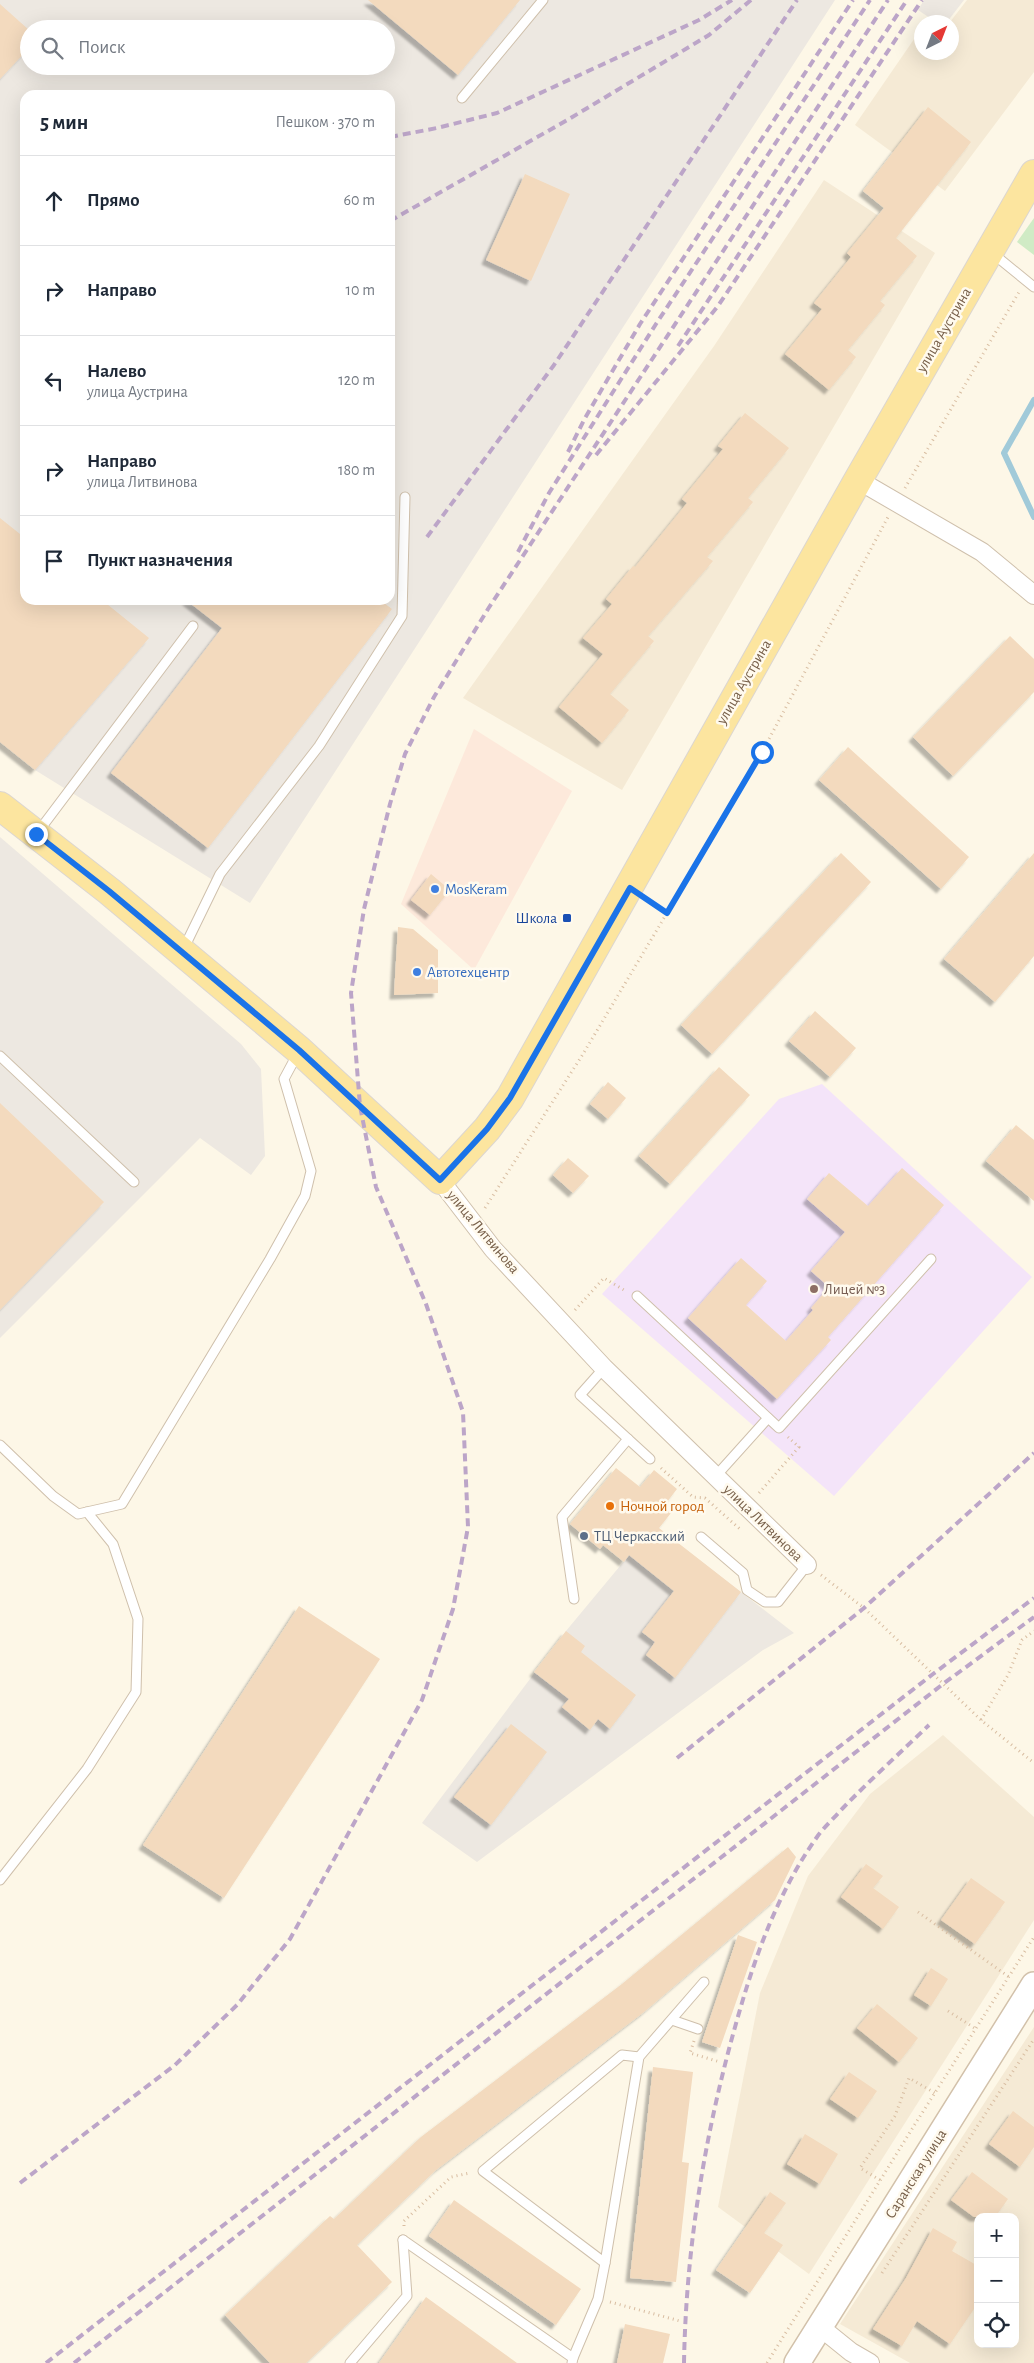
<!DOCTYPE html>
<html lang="ru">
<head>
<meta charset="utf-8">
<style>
	:root { --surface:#fff; --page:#f2f2f3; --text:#1f2937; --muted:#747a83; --line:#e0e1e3 }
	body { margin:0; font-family:"Alegreya Sans",sans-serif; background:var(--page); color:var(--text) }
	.controls { position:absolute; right:15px; bottom:15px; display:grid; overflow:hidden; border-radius:10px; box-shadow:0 5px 20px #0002 }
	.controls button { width:45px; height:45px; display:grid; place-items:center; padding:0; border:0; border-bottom:1px solid var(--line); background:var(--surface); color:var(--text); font:25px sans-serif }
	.compass { position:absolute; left:914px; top:15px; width:45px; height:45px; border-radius:50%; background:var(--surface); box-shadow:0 5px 20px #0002; rotate:42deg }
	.stop { position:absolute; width:15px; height:15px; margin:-11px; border:4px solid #1a73e8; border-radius:50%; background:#fff }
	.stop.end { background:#1a73e8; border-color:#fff; box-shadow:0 1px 5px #0008 }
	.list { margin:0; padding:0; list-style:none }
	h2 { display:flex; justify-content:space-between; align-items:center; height:65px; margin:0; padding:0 20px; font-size:21px }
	h2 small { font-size:16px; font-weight:400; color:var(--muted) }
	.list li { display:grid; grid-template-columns:32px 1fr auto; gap:15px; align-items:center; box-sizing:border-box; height:90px; padding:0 20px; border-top:1px solid var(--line) }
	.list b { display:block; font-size:19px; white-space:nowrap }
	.list p { margin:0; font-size:16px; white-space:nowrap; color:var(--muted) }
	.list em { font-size:16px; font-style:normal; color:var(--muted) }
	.icon { flex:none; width:28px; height:28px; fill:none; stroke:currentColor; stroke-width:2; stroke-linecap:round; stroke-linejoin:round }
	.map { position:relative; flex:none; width:1034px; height:2363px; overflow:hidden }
	.search { position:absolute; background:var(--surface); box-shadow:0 5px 20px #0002; left:20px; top:20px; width:375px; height:55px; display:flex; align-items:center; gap:12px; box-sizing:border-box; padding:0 18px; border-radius:28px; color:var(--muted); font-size:19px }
	.panel { position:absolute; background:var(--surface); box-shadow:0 5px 20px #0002; left:20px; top:90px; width:375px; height:515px; border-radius:15px }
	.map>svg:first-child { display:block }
	.residential { fill:#f5ead5; fill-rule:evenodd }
	.commercial { fill:#fde9db }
	.industrial { fill:#ede8e1; fill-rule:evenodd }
	.education { fill:#f4e4f9 }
	.green { fill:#d0ebc5 }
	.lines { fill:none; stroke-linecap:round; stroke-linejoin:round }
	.stream { stroke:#a1cad9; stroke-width:6 }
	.building { fill:#f3dabe; filter:url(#shadow) }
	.lane-casing { stroke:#cfc0ac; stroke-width:11 }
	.street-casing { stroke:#cfc0ac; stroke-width:20 }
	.secondary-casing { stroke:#d2c1aa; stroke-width:28 }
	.primary-casing { stroke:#dcd6d0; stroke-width:30 }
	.path { stroke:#d8bda1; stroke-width:3; stroke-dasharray:1 4; stroke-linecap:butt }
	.lane { stroke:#fff; stroke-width:9 }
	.street { stroke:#fff; stroke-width:18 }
	.secondary { stroke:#fff; stroke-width:25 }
	.primary { stroke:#fce59f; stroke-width:28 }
	.rail { stroke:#bca5c8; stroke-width:4; stroke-dasharray:8 5; stroke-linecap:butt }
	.route { stroke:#1a73e8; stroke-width:6 }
	.shop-dot { fill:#3f7fe0; stroke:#fffaee; stroke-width:2 }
	.transit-dot { fill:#1a4fb4; stroke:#fffaee; stroke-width:2 }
	.education-dot { fill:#8d6e63; stroke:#fffaee; stroke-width:2 }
	.food-dot { fill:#e8710a; stroke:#fffaee; stroke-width:2 }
	.service-dot { fill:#5c6f8a; stroke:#fffaee; stroke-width:2 }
	.labels { text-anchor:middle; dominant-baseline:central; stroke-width:5; stroke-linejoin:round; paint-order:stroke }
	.street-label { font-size:15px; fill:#78604a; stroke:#fffaee }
	.shop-label { font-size:15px; fill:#366cbe; stroke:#fffaee; text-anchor:start }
	.transit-label { font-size:15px; fill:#164399; stroke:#fffaee; text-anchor:end }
	.education-label { font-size:15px; fill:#785e54; stroke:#fffaee; text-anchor:start }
	.food-label { font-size:15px; fill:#c56008; stroke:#fffaee; text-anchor:start }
	.service-label { font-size:15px; fill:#4e5e75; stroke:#fffaee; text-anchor:start }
</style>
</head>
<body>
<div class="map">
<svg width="1034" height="2363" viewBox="0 0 1034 2363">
	<defs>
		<filter id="shadow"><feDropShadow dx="-4.5" dy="4.5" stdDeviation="1" flood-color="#0004"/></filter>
	</defs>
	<rect width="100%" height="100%" fill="#fdf7e7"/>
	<g class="residential">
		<path d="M 967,0 L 1034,0 L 1034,72 L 945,191 L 855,125 L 921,29 L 922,52 L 952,52 L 950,22 Z"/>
		<path d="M 824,180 L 935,253 L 622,790 L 463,698 L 714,346 Z"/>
		<path d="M 943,1735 L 1034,1817 L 1034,1920 L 809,2274 L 718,2207 L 760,1993 L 808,1876 L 870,1794 Z"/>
		<path d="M 1034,2027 L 1034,2363 L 910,2363 L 840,2324 ZM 978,2217 L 1015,2217 L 1015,2344 L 978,2344 Z"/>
	</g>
	<path class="commercial" d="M 474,729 L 572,791 L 474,970 L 401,904 Z"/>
	<g class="industrial">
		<path d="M 0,0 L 835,0 L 250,903 L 35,770 L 0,742 ZM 29,29 L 386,29 L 386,66 L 29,66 ZM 25,95 L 390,95 L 390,600 L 25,600 Z"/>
		<path d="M 924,0 L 964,0 L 947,22 L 936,22 L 918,10 Z"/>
		<path d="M 0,837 L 241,1044 L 261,1069 L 265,1156 L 251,1175 L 200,1138 L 0,1338 Z"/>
		<path d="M 654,1525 L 794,1633 L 763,1650 L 477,1862 L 422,1823 L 566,1631 Z"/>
	</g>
	<path class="education" d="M 822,1084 L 1032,1277 L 834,1496 L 602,1294 L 779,1099 Z"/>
	<path class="green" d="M 1034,218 L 1034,255 L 1017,242 Z"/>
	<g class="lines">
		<path class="stream" d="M 1034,400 L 1004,453 L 1034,517"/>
	</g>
	<g class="building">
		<path d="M 368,0 L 520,0 L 458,75 Z"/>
		<path d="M 0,4 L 29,30 L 29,48 L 0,79 Z"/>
		<path d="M 928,107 L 971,142 L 896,238 L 917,256 L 880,301 L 885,305 L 848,350 L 856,357 L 829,390 L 785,354 L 822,309 L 814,303 L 851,257 L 847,253 L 884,208 L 863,191 Z"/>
		<path d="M 525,174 L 570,194 L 531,281 L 486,260 Z"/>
		<path d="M 745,413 L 789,448 L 748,498 L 753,502 L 707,557 L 713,561 L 648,636 L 654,641 L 610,694 L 629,710 L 602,743 L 559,707 L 603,654 L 583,638 L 612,604 L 606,599 L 633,566 L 635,567 L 687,503 L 682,499 L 723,449 L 718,446 Z"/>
		<path d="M 0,518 L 25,538 L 25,600 L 102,600 L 149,638 L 35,770 L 0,742 Z"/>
		<path d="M 186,600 L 380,600 L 392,609 L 208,848 L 111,773 L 222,628 Z"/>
		<path d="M 1010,636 L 1034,659 L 1034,692 L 953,776 L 913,737 Z"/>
		<path d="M 848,747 L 969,857 L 941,889 L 819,780 Z"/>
		<path d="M 841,853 L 871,882 L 712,1054 L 681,1025 Z"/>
		<path d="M 1034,853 L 1034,956 L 995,1002 L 944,959 Z"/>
		<path d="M 431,874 L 450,890 L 430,915 L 411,900 Z"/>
		<path d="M 398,927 L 413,929 L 438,950 L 438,993 L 394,995 Z"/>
		<path d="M 815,1011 L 856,1048 L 830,1077 L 789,1041 Z"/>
		<path d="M 719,1067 L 750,1095 L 670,1184 L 639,1156 Z"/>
		<path d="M 608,1082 L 626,1098 L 608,1119 L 590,1104 Z"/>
		<path d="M 0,1103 L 104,1202 L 0,1310 Z"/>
		<path d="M 1016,1125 L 1034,1140 L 1034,1201 L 986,1161 Z"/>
		<path d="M 568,1158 L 589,1176 L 573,1193 L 553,1175 Z"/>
		<path d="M 902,1168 L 944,1205 L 828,1337 L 831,1340 L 777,1399 L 688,1318 L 741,1258 L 767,1281 L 746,1305 L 786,1341 L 813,1310 L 811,1308 L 829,1287 L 811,1271 L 845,1232 L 807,1199 L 829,1173 L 868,1206 Z"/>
		<path d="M 616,1468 L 640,1487 L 654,1470 L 677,1489 L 663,1507 L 671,1513 L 659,1528 L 741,1592 L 675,1678 L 646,1655 L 655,1642 L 642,1632 L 674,1591 L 629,1555 L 624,1562 L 603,1545 L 600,1549 L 570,1524 Z"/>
		<path d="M 299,1606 L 380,1659 L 224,1898 L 143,1845 Z"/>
		<path d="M 566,1631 L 585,1646 L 581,1652 L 636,1695 L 610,1729 L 598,1719 L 590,1730 L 562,1707 L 569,1699 L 534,1672 Z"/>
		<path d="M 511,1724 L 547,1752 L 491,1825 L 454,1797 Z"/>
		<path d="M 788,1847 L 796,1857 L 775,1900 L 644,2012 L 436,2170 L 357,2245 L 392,2282 L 306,2363 L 270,2363 L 225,2315 L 330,2216 L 334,2219 L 421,2137 L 622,1984 Z"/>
		<path d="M 866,1864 L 883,1876 L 873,1888 L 899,1907 L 883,1929 L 841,1897 Z"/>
		<path d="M 971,1878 L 1005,1902 L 975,1944 L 941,1920 Z"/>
		<path d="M 738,1935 L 757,1942 L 720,2048 L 702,2042 Z"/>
		<path d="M 931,1968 L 948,1979 L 931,2006 L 914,1995 Z"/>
		<path d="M 877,2004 L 918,2038 L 899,2062 L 857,2028 Z"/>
		<path d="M 653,2067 L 693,2072 L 682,2162 L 689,2163 L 676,2282 L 630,2278 Z"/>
		<path d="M 849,2072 L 877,2091 L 858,2118 L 830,2099 Z"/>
		<path d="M 1013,2111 L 1034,2127 L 1034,2147 L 1020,2167 L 989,2144 Z"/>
		<path d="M 805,2134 L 838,2154 L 820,2184 L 787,2164 Z"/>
		<path d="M 972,2172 L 1008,2199 L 995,2217 L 974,2217 L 951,2200 Z"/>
		<path d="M 770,2192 L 786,2203 L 764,2233 L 783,2245 L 750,2293 L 716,2270 Z"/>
		<path d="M 454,2200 L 581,2289 L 556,2325 L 429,2236 Z"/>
		<path d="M 933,2228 L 957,2242 L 952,2251 L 978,2266 L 978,2303 L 950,2344 L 917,2321 L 902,2346 L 873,2329 L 906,2278 Z"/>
		<path d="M 426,2297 L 517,2363 L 379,2363 Z"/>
		<path d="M 625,2324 L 670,2334 L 663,2363 L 617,2363 Z"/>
	</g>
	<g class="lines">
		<defs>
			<g id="lane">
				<path d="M 462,98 L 543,0"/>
				<path d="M 991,252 L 1034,287"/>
				<path d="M 38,832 L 193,626"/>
				<path d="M 183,950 L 220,874 L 319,746 L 402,616 L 405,497"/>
				<path d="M 0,1056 L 134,1182"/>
				<path d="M 637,1296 L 779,1428 L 931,1259"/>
				<path d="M 604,1368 L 580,1395 L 650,1459"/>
				<path d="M 0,1445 L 53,1496 L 78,1514 L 122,1504 L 270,1259 L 305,1196 L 311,1171 L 284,1079 L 298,1053"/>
				<path d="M 715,1477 L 768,1418"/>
				<path d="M 701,1537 L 743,1573 L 747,1590 L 765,1602 L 778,1602 L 807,1565"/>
				<path d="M 574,1599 L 562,1517 L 628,1439"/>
				<path d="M 0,1880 L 87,1769 L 136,1692 L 138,1619 L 113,1544 L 87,1512"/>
				<path d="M 672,2020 L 698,2029"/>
				<path d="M 403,2240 L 573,2358 L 572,2363"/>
				<path d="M 605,2263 L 639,2057 L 704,1982"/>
				<path d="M 573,2358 L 598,2299 L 605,2263 L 483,2171 L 622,2055 L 639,2057"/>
				<path d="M 350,2363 L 407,2296 L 403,2240"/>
			</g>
			<g id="street">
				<path d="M 858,480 L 982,552 L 1034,595"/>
				<path d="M 440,1180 L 493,1249 L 604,1368 L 807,1565"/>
				<path d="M 820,2327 L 851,2352 L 870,2363"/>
			</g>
			<path id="secondary" d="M 797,2363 L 1034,1985"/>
			<path id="primary" d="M 0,806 L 109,891 L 299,1050 L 440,1180 L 487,1129 L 510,1098 L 858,480 L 1034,174"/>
		</defs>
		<use href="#lane" class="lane-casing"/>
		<use href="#street" class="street-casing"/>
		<use href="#secondary" class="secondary-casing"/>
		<use href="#primary" class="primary-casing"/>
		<g class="path">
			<path d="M 905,488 L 1019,292"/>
			<path d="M 648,900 L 667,913 L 762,752 L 888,517"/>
			<path d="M 485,1208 L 583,1054 L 667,913"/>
			<path d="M 575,1310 L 604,1278 L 624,1290"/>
			<path d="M 661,1468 L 693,1497 L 705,1498 L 741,1530"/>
			<path d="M 759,1493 L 799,1447 L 788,1437"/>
			<path d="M 821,1575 L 864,1608 L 981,1720 L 1034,1763"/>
			<path d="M 981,1720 L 1008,1675 L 1022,1640 L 1034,1631"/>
			<path d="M 918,1912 L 1009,1977"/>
			<path d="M 948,2011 L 976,2029"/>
			<path d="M 694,2041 L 690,2053 L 720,2062"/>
			<path d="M 880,2180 L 860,2168 L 895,2116 L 909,2078 L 935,2093"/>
			<path d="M 404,2226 L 404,2221 L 451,2177 L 470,2173"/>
			<path d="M 882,2273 L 1034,2039"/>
			<path d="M 610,2302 L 680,2321"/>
			<path d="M 767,2363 L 917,2121 L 1034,1937"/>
		</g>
		<use href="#lane" class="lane"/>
		<use href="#street" class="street"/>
		<use href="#secondary" class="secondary"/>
		<use href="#primary" class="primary"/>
		<g class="rail">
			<path d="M 390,137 L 437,128 L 497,113 L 699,20 L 732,0"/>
			<path d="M 390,221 L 569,119 L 709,35 L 751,0"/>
			<path d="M 678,346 L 907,0"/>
			<path d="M 568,452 L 585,418 L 640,324 L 853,0"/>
			<path d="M 596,455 L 718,306 L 922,0"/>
			<path d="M 427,537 L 554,365 L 797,0"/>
			<path d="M 518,552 L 549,493 L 656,324 L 870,0"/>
			<path d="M 677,1758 L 864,1608 L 1034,1453"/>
			<path d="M 20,2183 L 175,2065 L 237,2005 L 290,1939 L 422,1700 L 453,1609 L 468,1527 L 463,1412 L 426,1304 L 376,1187 L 360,1106 L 351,993 L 364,909 L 390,804 L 405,754 L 434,697 L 488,609 L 888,0"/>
			<path d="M 46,2363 L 933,1674 L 1034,1598"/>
			<path d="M 74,2363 L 943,1684 L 1034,1617"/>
			<path d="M 684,2363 C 686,2247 705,2132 737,2020 C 755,1956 778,1892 817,1837 C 824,1827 834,1818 842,1809 C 870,1780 900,1753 929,1725"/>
		</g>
	</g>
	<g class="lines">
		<path class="route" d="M 36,834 L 109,891 L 299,1050 L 440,1180 L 487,1129 L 510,1098 L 630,888 L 667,913 L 762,752"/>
	</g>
	<g class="shop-dot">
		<circle cx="435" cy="889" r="5"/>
		<circle cx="417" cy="972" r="5"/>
	</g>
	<rect class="transit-dot" x="562" y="913" width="10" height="10" rx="2.5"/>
	<circle class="education-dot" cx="814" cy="1289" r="5"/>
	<circle class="food-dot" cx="610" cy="1506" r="5"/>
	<circle class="service-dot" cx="584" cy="1536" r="5"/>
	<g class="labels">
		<g class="street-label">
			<text transform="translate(944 330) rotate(-60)">улица Аустрина</text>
			<text transform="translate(744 682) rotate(-60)">улица Аустрина</text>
			<text transform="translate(483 1232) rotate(50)">улица Литвинова</text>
			<text transform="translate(763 1523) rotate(44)">улица Литвинова</text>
			<text transform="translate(916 2174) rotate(-58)">Саранская улица</text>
		</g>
		<g class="shop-label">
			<text x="445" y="889">MosKeram</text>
			<text x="427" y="972">Автотехцентр</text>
		</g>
		<g class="transit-label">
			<text x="557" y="918">Школа</text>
		</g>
		<g class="education-label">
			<text x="824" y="1289">Лицей №3</text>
		</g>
		<g class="food-label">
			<text x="620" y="1506">Ночной город</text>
		</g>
		<g class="service-label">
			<text x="594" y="1536">ТЦ Черкасский</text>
		</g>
	</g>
</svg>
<div class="controls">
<button>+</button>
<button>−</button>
<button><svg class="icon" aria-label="locate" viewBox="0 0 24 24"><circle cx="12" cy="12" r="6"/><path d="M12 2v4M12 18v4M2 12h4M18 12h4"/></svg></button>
</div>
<svg class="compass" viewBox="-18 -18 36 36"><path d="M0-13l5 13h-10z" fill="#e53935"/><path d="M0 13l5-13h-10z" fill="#747a83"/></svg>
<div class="stop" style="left:762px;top:752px"></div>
<div class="stop end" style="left:36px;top:834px"></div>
<div class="search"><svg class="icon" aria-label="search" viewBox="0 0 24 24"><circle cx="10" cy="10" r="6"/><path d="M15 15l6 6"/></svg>Поиск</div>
<section class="panel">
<h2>5 мин<small>Пешком · 370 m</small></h2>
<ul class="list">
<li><svg class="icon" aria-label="ahead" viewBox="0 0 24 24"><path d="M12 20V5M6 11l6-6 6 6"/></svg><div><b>Прямо</b></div><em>60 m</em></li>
<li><svg class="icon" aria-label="right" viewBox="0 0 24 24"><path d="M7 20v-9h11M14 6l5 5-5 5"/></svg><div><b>Направо</b></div><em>10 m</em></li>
<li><svg class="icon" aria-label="left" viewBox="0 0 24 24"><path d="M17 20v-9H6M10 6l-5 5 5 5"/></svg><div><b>Налево</b><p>улица Аустрина</p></div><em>120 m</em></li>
<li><svg class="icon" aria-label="right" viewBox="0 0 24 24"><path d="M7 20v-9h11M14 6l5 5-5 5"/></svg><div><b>Направо</b><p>улица Литвинова</p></div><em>180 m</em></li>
<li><svg class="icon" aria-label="arrive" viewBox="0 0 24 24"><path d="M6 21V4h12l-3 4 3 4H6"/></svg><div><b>Пункт назначения</b></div></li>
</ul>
</section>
</div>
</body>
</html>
